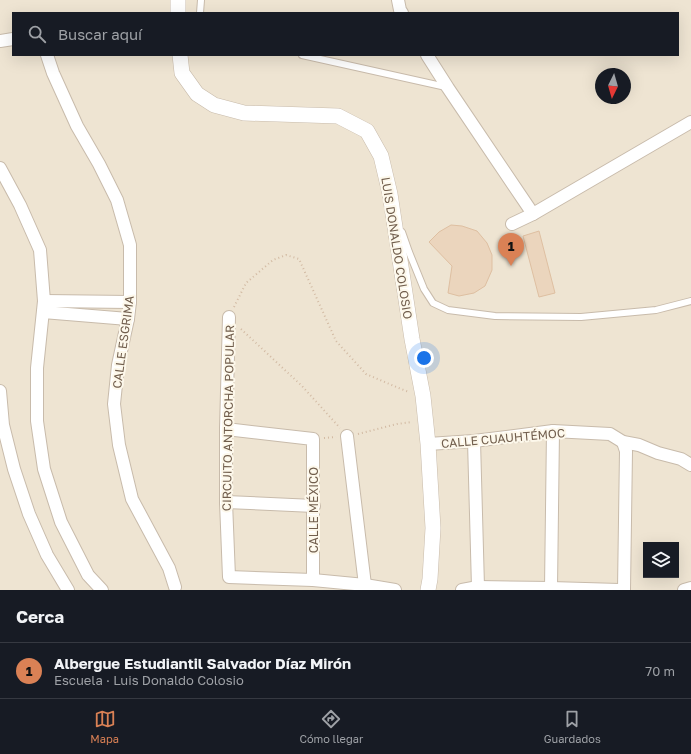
<!DOCTYPE html>
<html lang="es">
<head>
<meta charset="utf-8">
<style>
	:root { --surface:#171b24; --page:#242831; --text:#f1f3f6; --muted:#9ea1a6; --line:#363941; --accent:#da8155 }
	body { margin:0; font-family:"Golos Text",sans-serif; background:var(--page); color:var(--text) }
	.controls { position:absolute; right:12px; bottom:12px; display:grid; overflow:hidden; border-radius:0px; box-shadow:0 4px 16px #0002 }
	.controls button { width:36px; height:36px; display:grid; place-items:center; padding:0; border:0; border-bottom:1px solid var(--line); background:var(--surface); color:var(--text); font:20px sans-serif }
	.compass { position:absolute; left:595px; top:68px; width:36px; height:36px; border-radius:50%; background:var(--surface); box-shadow:0 4px 16px #0002; rotate:185deg }
	.you { position:absolute; left:424px; top:358px; width:14px; height:14px; margin:-10px; border:3px solid #fff; border-radius:50%; background:#1a73e8; box-shadow:0 0 0 6px #1a73e833 }
	.badge { display:grid; place-items:center; width:26px; height:26px; border-radius:50%; background:var(--accent); color:#111; font-size:13px; font-weight:700 }
	.pin { position:absolute; translate:-50% -33px; filter:drop-shadow(0 1px 2px #0008) }
	.pin::after { content:''; position:absolute; top:21px; width:14px; height:12px; background:inherit; clip-path:polygon(0 0,100% 0,50% 100%) }
	.list { margin:0; padding:0; list-style:none }
	h2 { display:flex; justify-content:space-between; align-items:center; height:52px; margin:0; padding:0 16px; font-size:17px }
	h2 small { font-size:13px; font-weight:400; color:var(--muted) }
	.list li { display:grid; grid-template-columns:26px 1fr auto; gap:12px; align-items:center; box-sizing:border-box; height:56px; padding:0 16px; border-top:1px solid var(--line) }
	.list b { display:block; font-size:15px; white-space:nowrap }
	.list p { margin:0; font-size:13px; white-space:nowrap; color:var(--muted) }
	.list em { font-size:13px; font-style:normal; color:var(--muted) }
	.icon { flex:none; width:22px; height:22px; fill:none; stroke:currentColor; stroke-width:2; stroke-linecap:round; stroke-linejoin:round }
	.map { position:relative; flex:none; width:691px; height:590px; overflow:hidden }
	.search { position:absolute; background:var(--surface); box-shadow:0 4px 16px #0002; left:12px; right:12px; top:12px; height:44px; display:flex; align-items:center; gap:10px; box-sizing:border-box; padding:0 14px; border-radius:0px; color:var(--muted); font-size:15px }
	.sheet { height:108px; background:var(--surface) }
	nav { display:flex; justify-content:space-around; align-items:center; box-sizing:border-box; height:56px; border-top:1px solid var(--line); background:var(--surface); font-size:11px; color:var(--muted) }
	nav a { display:grid; justify-items:center; gap:2px }
	nav .on { color:var(--accent) }
	.map>svg:first-child { display:block }
	.residential { fill:#eee4d2; fill-rule:evenodd }
	.building { fill:#ebd5bd; stroke:#debfa1 }
	.lines { fill:none; stroke-linecap:round; stroke-linejoin:round }
	.service-casing { stroke:#c8bbab; stroke-width:8 }
	.minor-casing { stroke:#c8bbab; stroke-width:14 }
	.tertiary-casing { stroke:#c8bbab; stroke-width:16 }
	.path { stroke:#d2baa3; stroke-width:2; stroke-dasharray:1 3; stroke-linecap:butt }
	.service { stroke:#fff; stroke-width:6 }
	.minor { stroke:#fff; stroke-width:12 }
	.tertiary { stroke:#fff; stroke-width:15 }
	.labels { text-anchor:middle; dominant-baseline:central; stroke-width:4; stroke-linejoin:round; paint-order:stroke }
	.street-label { font-size:12px; fill:#715e4d; stroke:#fdf8eb }
</style>
</head>
<body>
<div class="map">
<svg width="691" height="590" viewBox="0 0 691 590">
	<rect width="100%" height="100%" fill="#faf4e5"/>
	<path class="residential" d="M 0,0 L 691,0 L 691,590 L 0,590 ZM 13,13 L 678,13 L 678,55 L 13,55 ZM 601,74 L 625,74 L 625,98 L 601,98 ZM 646,545 L 676,545 L 676,575 L 646,575 Z"/>
	<g class="building">
		<path d="M 451,225 L 462,226 L 477,231 L 487,243 L 492,255 L 492,270 L 485,286 L 474,293 L 459,296 L 448,293 L 452,266 L 429,242 L 439,232 Z"/>
		<path d="M 539,231 L 555,293 L 539,297 L 523,236 Z"/>
	</g>
	<g class="lines">
		<defs>
			<g id="service">
				<path d="M 200,13 L 201,0"/>
				<path d="M 302,55 L 446,87"/>
				<path d="M 402,232 L 409,252 L 424,289 L 433,303 L 448,310 L 495,316 L 581,317 L 656,310 L 691,301"/>
			</g>
			<g id="minor">
				<path d="M 398,0 L 400,10 L 402,13"/>
				<path d="M 0,41 L 13,39"/>
				<path d="M 47,55 L 53,73 L 77,126 L 99,164 L 117,200 L 130,245 L 130,302 L 128,319 L 118,365 L 114,404 L 119,445 L 132,499 L 169,568 L 175,587"/>
				<path d="M 427,55 L 448,88 L 533,214"/>
				<path d="M 0,168 L 20,205 L 40,250 L 44,301 L 37,368 L 37,421 L 44,469 L 61,522 L 88,575 L 102,590"/>
				<path d="M 512,224 L 533,214 L 691,122"/>
				<path d="M 44,301 L 130,302"/>
				<path d="M 43,312 L 128,319"/>
				<path d="M 229,317 L 226,429 L 226,502 L 229,577 L 313,580 L 365,585 L 395,590"/>
				<path d="M 0,391 L 3,425 L 14,469 L 29,514 L 47,555 L 68,590"/>
				<path d="M 226,429 L 313,439 L 313,580"/>
				<path d="M 347,436 L 365,585"/>
				<path d="M 474,441 L 478,587"/>
				<path d="M 623,442 L 626,451 L 624,590"/>
				<path d="M 428,444 L 474,441 L 553,431 L 610,434 L 623,442 L 639,445 L 658,453 L 681,459 L 691,465"/>
				<path d="M 226,502 L 314,506"/>
				<path d="M 551,588 L 553,431"/>
				<path d="M 462,590 L 478,587 L 551,588 L 619,590"/>
				<path d="M 684,590 L 691,588"/>
			</g>
			<g id="tertiary">
				<path d="M 178,13 L 178,0"/>
				<path d="M 180,55 L 182,73 L 197,94 L 214,105 L 244,113 L 338,116 L 367,131 L 381,156 L 390,194 L 412,339 L 423,396 L 428,444 L 433,528 L 430,579 L 428,590"/>
			</g>
		</defs>
		<use href="#service" class="service-casing"/>
		<use href="#minor" class="minor-casing"/>
		<use href="#tertiary" class="tertiary-casing"/>
		<g class="path">
			<path d="M 234,307 L 246,283 L 273,260 L 286,255 L 299,259 L 336,341 L 366,374 L 401,389 L 409,392"/>
			<path d="M 241,329 L 302,386 L 340,428"/>
			<path d="M 358,434 L 397,424 L 412,422"/>
			<path d="M 324,438 L 336,437"/>
		</g>
		<use href="#service" class="service"/>
		<use href="#minor" class="minor"/>
		<use href="#tertiary" class="tertiary"/>
	</g>
	<g class="labels">
		<g class="street-label">
			<text transform="translate(397 248) rotate(81)">LUIS DONALDO COLOSIO</text>
			<text transform="translate(123 342) rotate(-82)">CALLE ESGRIMA</text>
			<text transform="translate(228 418) rotate(-89)">CIRCUITO ANTORCHA POPULAR</text>
			<text transform="translate(503 438) rotate(-5)">CALLE CUAUHTÉMOC</text>
			<text transform="translate(313 510) rotate(-90)">CALLE MÉXICO</text>
		</g>
	</g>
</svg>
<div class="controls">
<button><svg class="icon" aria-label="layers" viewBox="0 0 24 24"><path d="M12 4l9 5-9 5-9-5zM3 14l9 5 9-5"/></svg></button>
</div>
<svg class="compass" viewBox="-18 -18 36 36"><path d="M0-13l5 13h-10z" fill="#e53935"/><path d="M0 13l5-13h-10z" fill="#9ea1a6"/></svg>
<div class="you"></div>
<div class="pin badge" style="left:511px;top:266px">1</div>
<div class="search"><svg class="icon" aria-label="search" viewBox="0 0 24 24"><circle cx="10" cy="10" r="6"/><path d="M15 15l6 6"/></svg>Buscar aquí</div>
</div>
<section class="sheet">
<h2>Cerca<small></small></h2>
<ul class="list">
<li><span class="badge">1</span><div><b>Albergue Estudiantil Salvador Díaz Mirón</b><p>Escuela · Luis Donaldo Colosio</p></div><em>70 m</em></li>
</ul>
</section>
<nav>
<a class="on"><svg class="icon" aria-label="map" viewBox="0 0 24 24"><path d="M3 6l6-2 6 2 6-2v14l-6 2-6-2-6 2zM9 4v14M15 6v14"/></svg>Mapa</a>
<a><svg class="icon" aria-label="directions" viewBox="0 0 24 24"><path d="M12 3l9 9-9 9-9-9zM9 14v-3h6M13 9l2 2-2 2"/></svg>Cómo llegar</a>
<a><svg class="icon" aria-label="saved" viewBox="0 0 24 24"><path d="M7 4h10v16l-5-4-5 4z"/></svg>Guardados</a>
</nav>
</body>
</html>
